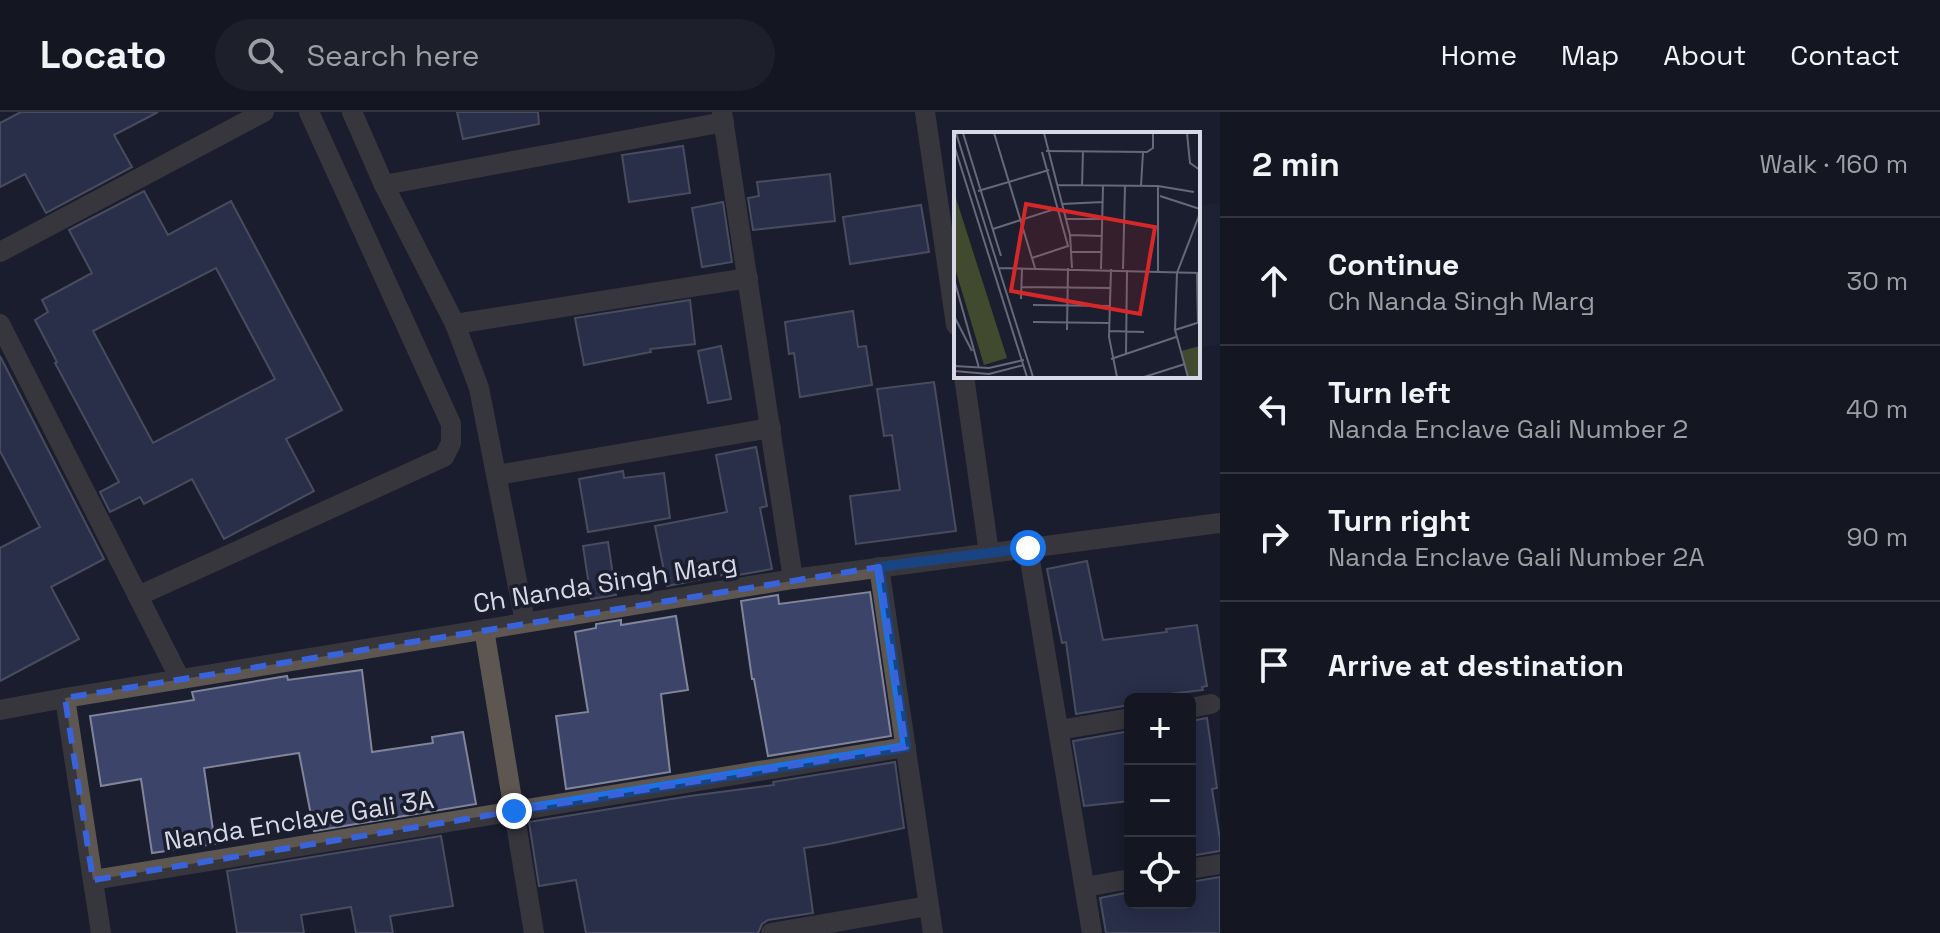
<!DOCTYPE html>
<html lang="en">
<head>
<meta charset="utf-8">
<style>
	:root { --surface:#141622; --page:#1d1f2a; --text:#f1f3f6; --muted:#9d9fa5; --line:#333540 }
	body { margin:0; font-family:"Space Grotesk",sans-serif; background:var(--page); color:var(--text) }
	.controls { position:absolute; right:24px; bottom:24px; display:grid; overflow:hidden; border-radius:12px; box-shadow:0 4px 20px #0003 }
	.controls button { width:72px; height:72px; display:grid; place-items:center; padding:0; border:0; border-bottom:2px solid var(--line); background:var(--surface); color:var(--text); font:40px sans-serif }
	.stop { position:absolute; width:24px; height:24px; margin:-18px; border:6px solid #1a73e8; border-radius:50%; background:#fff }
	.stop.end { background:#1a73e8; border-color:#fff; box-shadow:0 2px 8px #0008 }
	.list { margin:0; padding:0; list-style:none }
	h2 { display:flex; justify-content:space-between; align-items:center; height:104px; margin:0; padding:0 32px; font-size:34px }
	h2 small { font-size:26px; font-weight:400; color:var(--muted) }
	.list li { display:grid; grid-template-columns:52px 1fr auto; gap:24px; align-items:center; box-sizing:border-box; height:128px; padding:0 32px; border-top:2px solid var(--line) }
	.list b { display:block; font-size:30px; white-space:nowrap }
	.list p { margin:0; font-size:26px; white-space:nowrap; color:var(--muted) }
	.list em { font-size:26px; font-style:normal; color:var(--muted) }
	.icon { flex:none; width:44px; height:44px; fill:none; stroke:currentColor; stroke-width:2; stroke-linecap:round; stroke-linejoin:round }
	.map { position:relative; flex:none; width:1220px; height:821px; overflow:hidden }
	header { display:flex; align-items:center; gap:48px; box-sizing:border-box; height:112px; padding:0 40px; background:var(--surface); border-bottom:2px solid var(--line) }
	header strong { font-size:38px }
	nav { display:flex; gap:44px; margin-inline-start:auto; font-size:28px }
	.search { width:560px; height:72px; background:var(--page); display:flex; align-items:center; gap:20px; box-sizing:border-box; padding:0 28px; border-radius:44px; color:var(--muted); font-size:30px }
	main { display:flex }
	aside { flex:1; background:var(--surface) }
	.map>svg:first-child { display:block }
	.built { fill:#22273c }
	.building { fill:#3c446a; stroke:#80859a; stroke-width:2; fill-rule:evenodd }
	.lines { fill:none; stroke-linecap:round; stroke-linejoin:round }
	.minor { stroke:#5e5650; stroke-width:20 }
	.route { stroke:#1a73e8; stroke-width:10 }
	.marked { fill:none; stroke:#3963da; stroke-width:6; stroke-dasharray:16 10; stroke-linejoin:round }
	.labels { text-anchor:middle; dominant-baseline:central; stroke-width:7; stroke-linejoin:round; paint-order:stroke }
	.street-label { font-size:26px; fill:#d7dae6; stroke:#1a1e2e }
	.inset-road { fill:none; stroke:#666978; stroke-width:2 }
	.view { fill:#d62828; fill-opacity:0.15; stroke:#d62828; stroke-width:4 }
	.inset-edge { fill:none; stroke:#d7dae6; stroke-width:4 }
</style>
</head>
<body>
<header>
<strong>Locato</strong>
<div class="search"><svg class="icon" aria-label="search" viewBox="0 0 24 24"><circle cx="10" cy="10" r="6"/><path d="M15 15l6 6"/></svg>Search here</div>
<nav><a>Home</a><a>Map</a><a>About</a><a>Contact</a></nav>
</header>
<main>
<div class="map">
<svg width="1220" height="821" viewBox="0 0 1220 821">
	<rect width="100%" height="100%" fill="#1a1e2e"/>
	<path class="built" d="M 1220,91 L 1220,232 L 1198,236 L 1198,95 Z"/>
	<g class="building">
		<path d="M 21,0 L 158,0 L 114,23 L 132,55 L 46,101 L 25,62 L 0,75 L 0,11 Z"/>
		<path d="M 457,0 L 538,0 L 539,12 L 463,27 Z"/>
		<path d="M 683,34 L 690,81 L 629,90 L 622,43 Z"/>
		<path d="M 830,62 L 835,109 L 753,118 L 748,86 L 759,84 L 757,70 Z"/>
		<path d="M 144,79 L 168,123 L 231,89 L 342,298 L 286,327 L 314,379 L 224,427 L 192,367 L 144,392 L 140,385 L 110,400 L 100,380 L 119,370 L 55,251 L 57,250 L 35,208 L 48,200 L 42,188 L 92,161 L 69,118 ZM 216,156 L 275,267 L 153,331 L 93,219 Z"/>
		<path d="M 723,90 L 732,150 L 702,155 L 692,96 Z"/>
		<path d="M 921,93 L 929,140 L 850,152 L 843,105 Z"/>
		<path d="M 690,188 L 695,232 L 650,237 L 651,240 L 584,253 L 575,206 Z"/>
		<path d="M 853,199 L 858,235 L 866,234 L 872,273 L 800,285 L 794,241 L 789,242 L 785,210 Z"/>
		<path d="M 721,234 L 731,287 L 708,291 L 698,239 Z"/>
		<path d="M 0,244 L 104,447 L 51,475 L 79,527 L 0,569 L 0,436 L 40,415 L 0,339 Z"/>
		<path d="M 934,270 L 956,419 L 856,432 L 850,384 L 900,378 L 892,323 L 884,324 L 877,277 Z"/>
		<path d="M 756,335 L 767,394 L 760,396 L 772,457 L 738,463 L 738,460 L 667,474 L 655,414 L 727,400 L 716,343 Z"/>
		<path d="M 623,359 L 624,366 L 664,361 L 670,406 L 588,420 L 579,367 Z"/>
		<path d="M 608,430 L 616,483 L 591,487 L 583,434 Z"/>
		<path d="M 1087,449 L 1103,528 L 1167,520 L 1166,517 L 1197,513 L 1207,574 L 1202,575 L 1203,578 L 1130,587 L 1130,593 L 1076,602 L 1066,530 L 1062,531 L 1047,457 Z"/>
		<path d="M 870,480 L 891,624 L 768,644 L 754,567 L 752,567 L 741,489 L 778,483 L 779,492 Z"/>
		<path d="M 676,504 L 688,578 L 661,582 L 670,660 L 566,677 L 556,604 L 588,600 L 575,520 L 596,516 L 596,512 L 621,508 L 621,513 Z"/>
		<path d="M 362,558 L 372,640 L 433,631 L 432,625 L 463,620 L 476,692 L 314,719 L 299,641 L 204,656 L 215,732 L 152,741 L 141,667 L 101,674 L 90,604 L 194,588 L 192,580 L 287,564 L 288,568 Z"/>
		<path d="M 1207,606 L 1217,676 L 1212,677 L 1220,727 L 1220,739 L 1190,744 L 1190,609 Z"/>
		<path d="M 1130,619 L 1130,689 L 1084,694 L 1073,629 Z"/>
		<path d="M 895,650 L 904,716 L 829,732 L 804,736 L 813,801 L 768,808 L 762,812 L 758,821 L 586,821 L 576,768 L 539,774 L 529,710 L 690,684 L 774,673 L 773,670 Z"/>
		<path d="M 441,724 L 453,794 L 390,804 L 393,821 L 356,821 L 351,795 L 301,803 L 304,821 L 237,821 L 227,759 Z"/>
		<path d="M 1220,765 L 1220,821 L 1106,821 L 1100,786 L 1130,780 L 1130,791 L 1190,791 L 1190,770 Z"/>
	</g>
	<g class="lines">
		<g class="minor">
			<path d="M 352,0 L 384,73 L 455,212 L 479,276 L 525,510"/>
			<path d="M 722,0 L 793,467"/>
			<path d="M 925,0 L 956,213"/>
			<path d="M 384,73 L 724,10"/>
			<path d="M 0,140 L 264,0"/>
			<path d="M 0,212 L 180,567"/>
			<path d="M 455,212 L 748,166"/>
			<path d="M 964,264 L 989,441"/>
			<path d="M 497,363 L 771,316"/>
			<path d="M 1028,436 L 1092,821"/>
			<path d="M 879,455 L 933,821"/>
			<path d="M 138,484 L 444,345 L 451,331 L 451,312 L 309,0"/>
			<path d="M 484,517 L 534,821"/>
			<path d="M 65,586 L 101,821"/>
			<path d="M 1190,596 L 1211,592"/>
			<path d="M 0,598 L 65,586 L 793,467 L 1220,411"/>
			<path d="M 1059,618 L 1130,606"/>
			<path d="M 1190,757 L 1220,752"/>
			<path d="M 93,768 L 906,635"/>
			<path d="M 1085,775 L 1130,767"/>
			<path d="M 771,821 L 928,794"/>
		</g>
	</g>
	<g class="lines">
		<path class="route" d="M 514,699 L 906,635 L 879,455 L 1028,436"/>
	</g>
	<path d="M0 0H1220V821H0ZM 879,455 L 906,635 L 93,768 L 65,586 Z" fill="#1a1e2e" fill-opacity=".55" fill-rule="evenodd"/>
	<path class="marked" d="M 879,455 L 906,635 L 93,768 L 65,586 Z"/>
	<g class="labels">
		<g class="street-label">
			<text transform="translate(605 471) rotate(-9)">Ch Nanda Singh Marg</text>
			<text transform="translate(299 708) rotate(-9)">Nanda Enclave Gali 3A</text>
		</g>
	</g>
	<g transform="translate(954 20)">
		<rect width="246" height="246" fill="#1a1e2e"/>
		<path d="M 0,60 L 53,226 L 30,233 L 0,133 ZM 246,214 L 246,245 L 235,245 L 227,219 Z" fill="#41492e"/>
		<path class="inset-road" d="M 2,1 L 79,245M 9,1 L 47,124M 40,1 L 81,136M 90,1 L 116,103 L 118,136M 233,1 L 236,31 L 246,38M 0,13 L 73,245M 92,19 L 193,20 L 199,16 L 199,1M 103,53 L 204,54 L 240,60M 128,54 L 129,19M 187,54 L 189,20M 24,59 L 95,38M 206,64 L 246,77M 108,72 L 149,70M 111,87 L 149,87M 39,97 L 104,76M 116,103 L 148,104M 118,120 L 148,120M 78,126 L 114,114 L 88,20M 44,136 L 246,141M 147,137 L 149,54M 157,137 L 155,205 L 163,245M 169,137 L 171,54M 204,139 L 204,54M 243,141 L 244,191M 0,147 L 25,236M 68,155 L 156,156M 67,167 L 68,136M 79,173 L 156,174M 0,184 L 18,219M 79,190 L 155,191M 113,198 L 114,136M 221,198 L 246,190M 155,199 L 190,200M 172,222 L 173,138M 157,227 L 222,205M 0,234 L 35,236 L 70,228M 0,239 L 35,242 L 70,233M 190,245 L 231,232M 234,245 L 221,198 L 223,141 L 246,81"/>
		<path class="view" d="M 72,72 L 201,95 L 186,182 L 57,159 Z"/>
		<rect width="246" height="246" class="inset-edge"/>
	</g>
</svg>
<div class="controls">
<button>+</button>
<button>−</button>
<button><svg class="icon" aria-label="locate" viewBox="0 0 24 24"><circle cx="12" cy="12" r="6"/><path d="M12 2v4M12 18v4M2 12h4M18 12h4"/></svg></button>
</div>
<div class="stop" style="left:1028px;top:436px"></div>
<div class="stop end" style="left:514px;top:699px"></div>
</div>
<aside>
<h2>2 min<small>Walk · 160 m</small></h2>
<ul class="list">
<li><svg class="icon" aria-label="ahead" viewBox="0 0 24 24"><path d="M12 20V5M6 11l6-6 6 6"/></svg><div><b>Continue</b><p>Ch Nanda Singh Marg</p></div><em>30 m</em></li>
<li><svg class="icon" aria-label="left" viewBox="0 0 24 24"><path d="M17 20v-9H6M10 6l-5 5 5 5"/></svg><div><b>Turn left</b><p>Nanda Enclave Gali Number 2</p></div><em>40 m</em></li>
<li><svg class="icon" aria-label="right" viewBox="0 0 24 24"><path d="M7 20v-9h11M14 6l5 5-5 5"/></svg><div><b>Turn right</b><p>Nanda Enclave Gali Number 2A</p></div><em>90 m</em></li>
<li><svg class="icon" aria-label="arrive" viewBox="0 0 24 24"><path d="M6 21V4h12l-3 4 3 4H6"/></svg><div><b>Arrive at destination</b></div></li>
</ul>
</aside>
</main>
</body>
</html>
